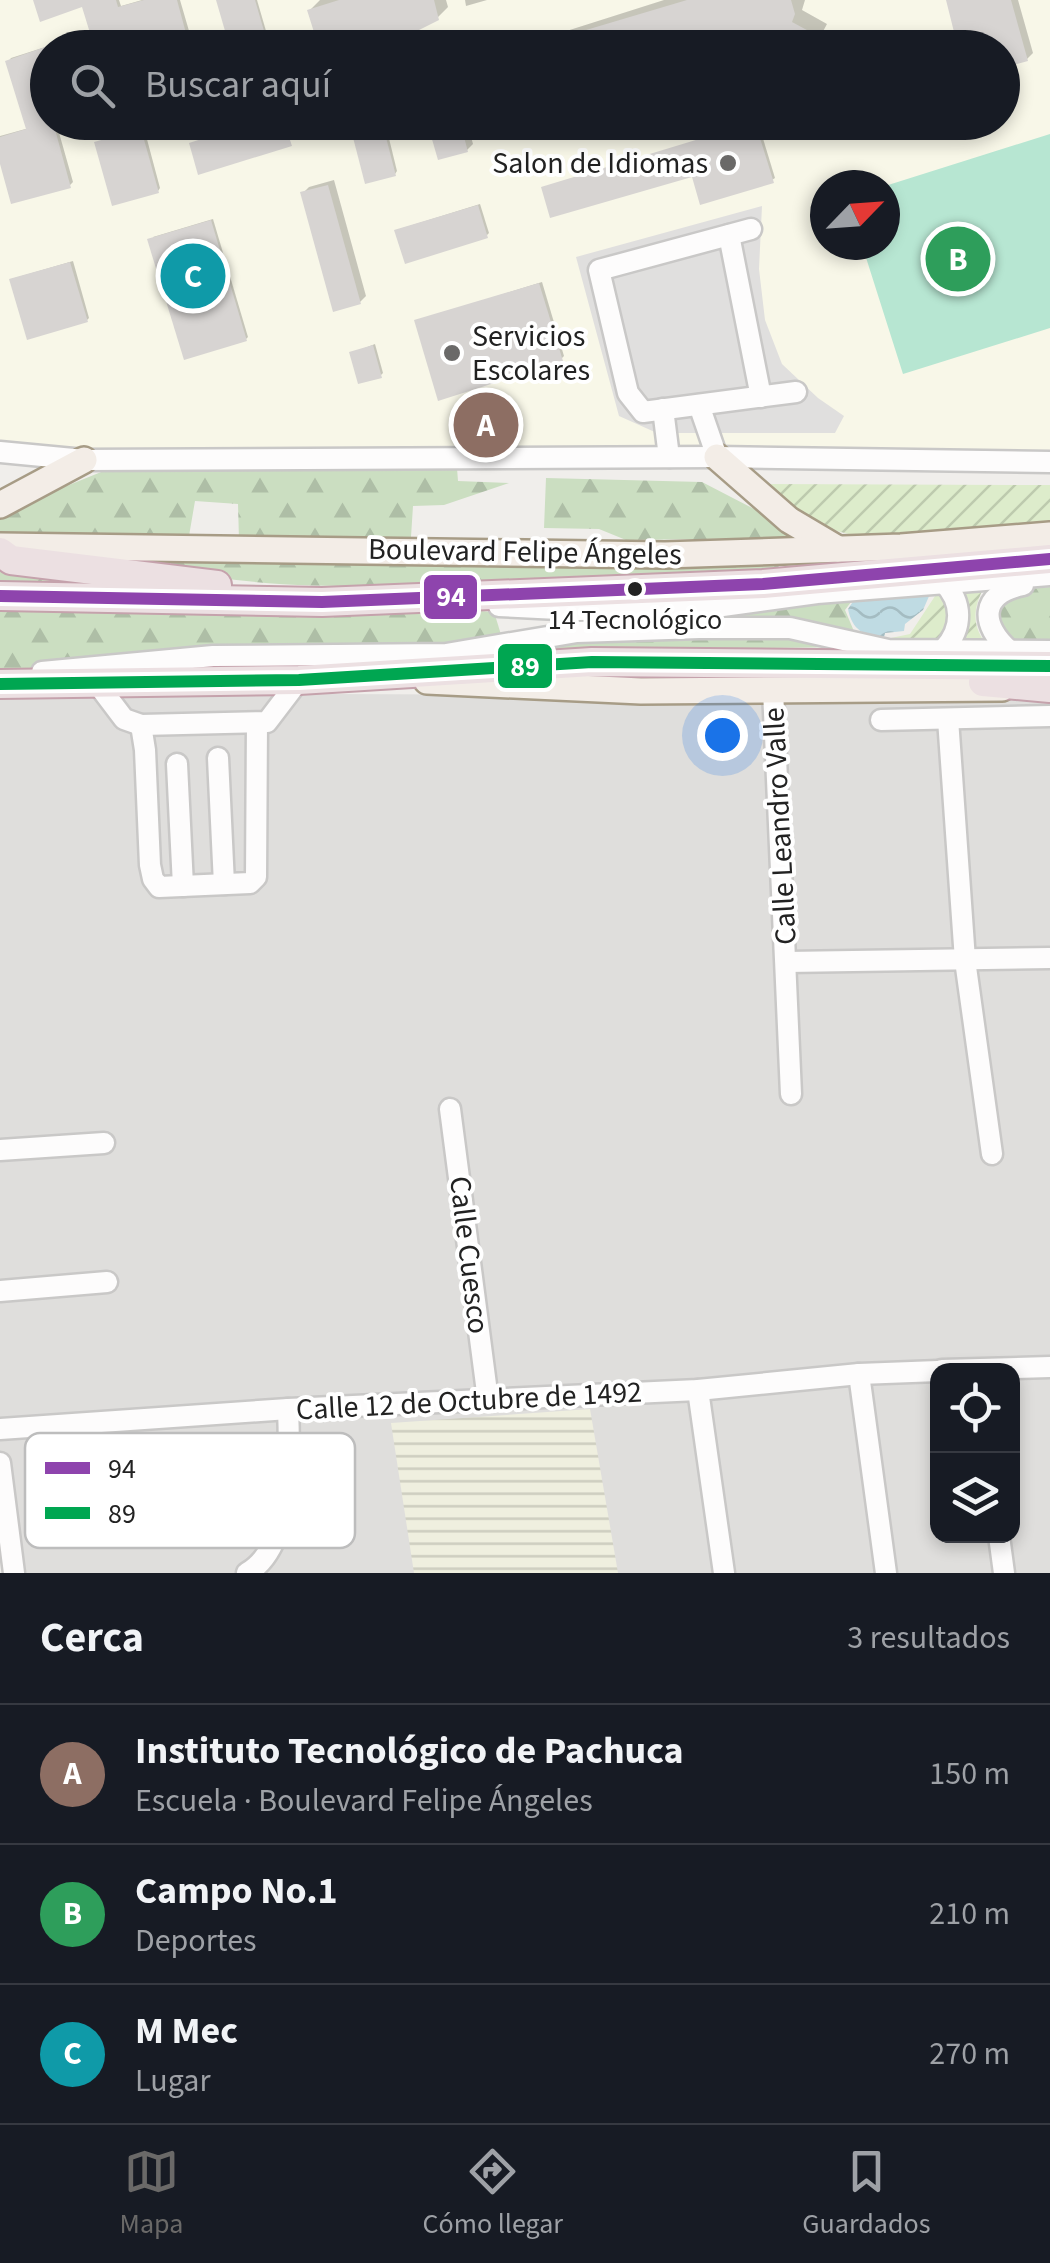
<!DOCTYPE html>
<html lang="es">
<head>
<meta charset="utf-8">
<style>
	:root { --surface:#171b24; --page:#242831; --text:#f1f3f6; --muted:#9ea1a6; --line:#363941; --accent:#6a6968 }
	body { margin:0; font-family:"Source Sans 3",sans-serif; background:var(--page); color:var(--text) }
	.controls { position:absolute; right:30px; bottom:30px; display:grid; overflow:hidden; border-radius:20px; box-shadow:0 5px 15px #0003 }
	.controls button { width:90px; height:90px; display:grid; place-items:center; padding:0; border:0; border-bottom:2px solid var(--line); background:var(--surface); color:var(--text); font:50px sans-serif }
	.compass { position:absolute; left:810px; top:170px; width:90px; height:90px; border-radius:50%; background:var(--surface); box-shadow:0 5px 15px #0003; rotate:65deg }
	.you { position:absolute; left:722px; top:735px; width:35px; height:35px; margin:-25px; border:8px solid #fff; border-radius:50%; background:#1a73e8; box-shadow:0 0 0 15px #1a73e833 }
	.badge { display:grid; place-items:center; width:65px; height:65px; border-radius:50%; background:var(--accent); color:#fff; font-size:32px; font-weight:700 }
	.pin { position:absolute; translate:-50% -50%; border:5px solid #fff; box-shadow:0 2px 10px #0006 }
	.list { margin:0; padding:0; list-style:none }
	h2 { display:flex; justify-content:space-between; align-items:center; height:130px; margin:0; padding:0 40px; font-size:42px }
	h2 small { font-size:32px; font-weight:400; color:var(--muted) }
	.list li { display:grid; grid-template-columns:65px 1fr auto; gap:30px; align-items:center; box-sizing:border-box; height:140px; padding:0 40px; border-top:2px solid var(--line) }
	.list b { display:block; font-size:38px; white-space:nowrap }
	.list p { margin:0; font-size:32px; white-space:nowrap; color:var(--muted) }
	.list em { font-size:32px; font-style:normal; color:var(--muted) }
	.icon { flex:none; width:55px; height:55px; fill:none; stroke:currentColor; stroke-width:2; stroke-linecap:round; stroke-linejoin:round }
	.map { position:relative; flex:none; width:1050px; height:1573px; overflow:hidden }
	.search { position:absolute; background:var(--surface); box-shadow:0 5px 15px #0003; left:30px; right:30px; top:30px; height:110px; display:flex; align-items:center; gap:25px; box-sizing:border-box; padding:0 35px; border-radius:55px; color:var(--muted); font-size:38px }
	.sheet { height:550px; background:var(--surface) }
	nav { display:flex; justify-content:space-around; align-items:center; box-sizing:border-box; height:140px; border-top:2px solid var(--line); background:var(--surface); font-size:28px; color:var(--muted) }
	nav a { display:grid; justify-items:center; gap:5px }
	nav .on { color:var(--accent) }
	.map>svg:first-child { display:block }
	.residential { fill:#dfdedc; fill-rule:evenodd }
	.education { fill:#f8f7e8; fill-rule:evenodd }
	.farmland { fill:url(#farmland-rules) }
	.forest { fill:url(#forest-firs) }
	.garden { fill:url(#garden-furrows) }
	.pitch { fill:#b7e6d2 }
	.parking { fill:#e0dfde }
	.water { fill:url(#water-waves) }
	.shadow { fill:#0003 }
	.building { fill:#d7d4d2 }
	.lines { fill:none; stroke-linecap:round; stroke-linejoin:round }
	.minor-casing { stroke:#c9c8c7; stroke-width:25 }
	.major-casing { stroke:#a79c86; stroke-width:30 }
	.highway-casing { stroke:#c5a2ac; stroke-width:32 }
	.minor { stroke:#fdfcfc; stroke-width:20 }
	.major { stroke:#f3ede7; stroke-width:25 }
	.highway { stroke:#ece0e2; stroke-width:28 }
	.bus-1-casing { stroke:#fff; stroke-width:20 }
	.bus-2-casing { stroke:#fff; stroke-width:20 }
	.bus-1 { stroke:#8e44ad; stroke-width:12 }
	.bus-2 { stroke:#00a651; stroke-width:12 }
	.poi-dot { fill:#6a6968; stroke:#fff; stroke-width:4 }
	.bus-dot { fill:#222; stroke:#fff; stroke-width:4 }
	.labels { text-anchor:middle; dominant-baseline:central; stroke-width:8; stroke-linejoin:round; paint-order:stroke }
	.bus-label { font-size:28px; fill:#222; stroke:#fff }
	.poi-label { font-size:30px; fill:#222; stroke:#fff; text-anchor:end }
	.street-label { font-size:30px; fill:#222; stroke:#fff }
	.key { fill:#fff; stroke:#bdbdbd; stroke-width:2.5 }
	.key-label { font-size:28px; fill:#222 }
	.line-badge { stroke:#fff; stroke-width:4 }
	.badge-label { font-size:28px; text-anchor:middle; font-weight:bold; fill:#fff }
</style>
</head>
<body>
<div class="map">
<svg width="1050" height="1573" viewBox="0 0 1050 1573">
	<defs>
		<pattern id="farmland-rules" width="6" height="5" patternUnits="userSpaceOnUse" patternTransform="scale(2.5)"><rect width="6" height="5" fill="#efefdf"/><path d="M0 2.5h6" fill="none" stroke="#cdcdbf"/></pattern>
		<pattern id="forest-firs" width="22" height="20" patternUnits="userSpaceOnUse" patternTransform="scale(2.5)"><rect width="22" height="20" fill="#cbdec1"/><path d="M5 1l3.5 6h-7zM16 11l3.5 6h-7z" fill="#aebea6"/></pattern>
		<pattern id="garden-furrows" width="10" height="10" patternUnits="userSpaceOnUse" patternTransform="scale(2.5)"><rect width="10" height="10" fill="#ddeccb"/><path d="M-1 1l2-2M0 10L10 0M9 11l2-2" fill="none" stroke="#bdcaae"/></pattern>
		<pattern id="water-waves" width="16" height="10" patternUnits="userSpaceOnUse" patternTransform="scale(2.5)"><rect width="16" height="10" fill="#bfdbe3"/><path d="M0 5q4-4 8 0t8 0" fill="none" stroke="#a4bcc2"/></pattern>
	</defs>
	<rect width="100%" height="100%" fill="#f0eeeb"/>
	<path class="residential" d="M 328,694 L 1050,697 L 1050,1573 L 13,1573 L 0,1460 L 0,698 ZM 938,1370 L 1012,1370 L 1012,1536 L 938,1536 Z"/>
	<path class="education" d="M 0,0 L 1050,0 L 1050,460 L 0,452 ZM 48,48 L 1002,48 L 1002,122 L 48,122 ZM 825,185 L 885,185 L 885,245 L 825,245 Z"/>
	<path class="farmland" d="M 590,1409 L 618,1573 L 414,1573 L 391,1423 Z"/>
	<g class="forest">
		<path d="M 111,468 L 457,468 L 458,481 L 509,483 L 444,505 L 413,506 L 411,537 L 239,540 L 238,504 L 195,501 L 189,536 L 0,536 L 0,513 Z"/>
		<path d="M 546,478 L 702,482 L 758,511 L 792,538 L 626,540 L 599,529 L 544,528 Z"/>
		<path d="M 172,560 L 778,564 L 781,576 C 663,581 546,585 428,586 C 342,586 254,589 169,568 Z"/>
		<path d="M 0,565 L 148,584 L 0,587 Z"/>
		<path d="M 1050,587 L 1050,642 L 1016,641 L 1002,632 C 991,591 1016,590 1050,587 Z"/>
		<path d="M 854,598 L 845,610 L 856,636 L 697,623 L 696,613 Z"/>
		<path d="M 466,610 L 494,612 L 503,641 L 0,670 L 0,612 Z"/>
		<path d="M 757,632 L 857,647 L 499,651 L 578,636 Z"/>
	</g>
	<g class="garden">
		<path d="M 764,484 L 1050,485 L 1050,525 L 877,539 C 821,532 806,518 764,484 Z"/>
		<path d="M 987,582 C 974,604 970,623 986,644 L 960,644 C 972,624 968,604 958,584 Z"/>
		<path d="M 939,590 C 950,609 949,627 935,643 L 891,644 L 891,638 L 910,634 Z"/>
	</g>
	<path class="pitch" d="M 1050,134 L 1050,328 L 903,374 L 862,245 L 885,245 L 885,186 Z"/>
	<path class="parking" d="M 762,206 L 759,269 L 765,320 L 782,364 L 818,398 L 844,416 L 835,433 L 657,433 L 619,416 L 576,257 Z"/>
	<path class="water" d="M 930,594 L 923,610 L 905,624 L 904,631 L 885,633 L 884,638 C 864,636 852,630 848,609 L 854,600 Z"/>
	<g class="shadow">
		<path d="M 35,0 L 119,0 L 121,6 L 142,0 L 180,0 L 194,48 L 48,48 L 48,122 L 56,122 L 73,182 L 70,185 L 0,155 L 0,136 L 29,128 L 8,62 L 11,58 L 92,32 L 84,4 Z"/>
		<path d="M 218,0 L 257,0 L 271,48 L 233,48 Z"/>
		<path d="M 320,0 L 446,0 L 448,7 L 437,18 L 382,36 L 373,45 L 310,10 Z"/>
		<path d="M 465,0 L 487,0 L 466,6 Z"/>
		<path d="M 664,0 L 805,0 L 802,10 L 827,24 L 814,48 L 513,48 Z"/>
		<path d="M 948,0 L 1018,0 L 1033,53 L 1027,59 L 1002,48 Z"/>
		<path d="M 352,122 L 385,122 L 397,171 L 395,174 Z"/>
		<path d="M 430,122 L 467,122 L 473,144 L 467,150 Z"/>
		<path d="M 524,122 L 549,122 L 526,129 Z"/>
		<path d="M 754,122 L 758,122 L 775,178 L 772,180 Z"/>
		<path d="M 144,128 L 160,188 L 158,191 L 97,143 Z"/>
		<path d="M 334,180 L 366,296 L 360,302 L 303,193 L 309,187 Z"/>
		<path d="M 480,204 L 489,233 L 487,235 L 400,229 Z"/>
		<path d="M 213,219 L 248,337 L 246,339 L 153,237 Z"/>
		<path d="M 73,261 L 89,318 L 87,320 L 15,278 Z"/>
		<path d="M 542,282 L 564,356 L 561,359 L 417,321 Z"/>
		<path d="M 375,344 L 383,373 L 380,376 L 352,353 Z"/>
	</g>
	<g class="building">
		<path d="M 33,0 L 116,0 L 118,7 L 144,0 L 177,0 L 190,48 L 54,48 L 54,44 L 90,33 L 82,7 L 40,22 Z"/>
		<path d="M 216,0 L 255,0 L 269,48 L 230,48 Z"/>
		<path d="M 339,0 L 434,0 L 439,20 L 405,37 L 372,39 L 375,48 L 319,48 L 307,10 Z"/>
		<path d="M 687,0 L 791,0 L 795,14 L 792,22 L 818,36 L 811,48 L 540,48 L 539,44 Z"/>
		<path d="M 946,0 L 1011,0 L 1028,61 L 1002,68 L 1002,48 L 958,48 Z"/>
		<path d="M 48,46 L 48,122 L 53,122 L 71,188 L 11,204 L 0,164 L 0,137 L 26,129 L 5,61 Z"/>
		<path d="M 255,122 L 284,122 L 292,146 L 198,175 L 189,143 Z"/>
		<path d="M 349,122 L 382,122 L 396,176 L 365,184 Z"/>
		<path d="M 427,122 L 460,122 L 468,152 L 438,160 Z"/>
		<path d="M 755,122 L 774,183 L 700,205 L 692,177 L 550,218 L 541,187 Z"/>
		<path d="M 141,129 L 159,193 L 112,206 L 94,142 Z"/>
		<path d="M 328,185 L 361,304 L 333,312 L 300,192 Z"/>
		<path d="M 478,205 L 488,238 L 405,264 L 394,230 Z"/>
		<path d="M 211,220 L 247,341 L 184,360 L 147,239 Z"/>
		<path d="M 70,262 L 88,322 L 27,340 L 9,279 Z"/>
		<path d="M 539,283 L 563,361 L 438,401 L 414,320 Z"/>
		<path d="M 373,345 L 382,378 L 358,384 L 349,352 Z"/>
	</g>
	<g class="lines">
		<defs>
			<g id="minor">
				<path d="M 751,229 L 599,270 L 628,393 L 643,412 L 796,392"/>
				<path d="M 729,235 L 761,397"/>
				<path d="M 699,405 L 717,457"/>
				<path d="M 663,409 L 669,457"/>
				<path d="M 0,452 L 84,460 L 717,457 L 1050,462"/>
				<path d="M 943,582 C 963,602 963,628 944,649"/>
				<path d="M 499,606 L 578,610 L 708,608 L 817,593 L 1050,575"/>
				<path d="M 1010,651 C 980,625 979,594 1023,585"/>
				<path d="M 42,672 L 213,656 L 446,654 L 577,632 L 699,628 L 790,628 L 888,650 L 1050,651"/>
				<path d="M 96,682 L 124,719 L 141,725 L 267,722 L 299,680"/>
				<path d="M 773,690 L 791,1094"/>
				<path d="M 948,719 L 965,960 L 992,1154"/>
				<path d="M 881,720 L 1050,716"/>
				<path d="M 141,725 L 145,750 L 150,865 L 153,879 L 159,887 L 250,883 L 256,877 L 257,723"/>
				<path d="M 218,758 L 224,884"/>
				<path d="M 177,764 L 183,886"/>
				<path d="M 787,962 L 1050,958"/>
				<path d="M 450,1109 L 488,1400"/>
				<path d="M 0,1150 L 104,1143"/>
				<path d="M 0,1291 L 107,1282"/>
				<path d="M 942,1370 L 1050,1367"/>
				<path d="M 859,1374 L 886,1573"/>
				<path d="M 698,1390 L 724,1573"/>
				<path d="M 0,1429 L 288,1409 L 698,1390 L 859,1374 L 938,1371"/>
				<path d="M 0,1463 L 14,1573"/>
				<path d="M 999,1536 L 1004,1573"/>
				<path d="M 247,1573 C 293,1547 290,1455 288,1409"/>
			</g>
			<g id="major">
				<path d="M 717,457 L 789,520 L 838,549"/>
				<path d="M 0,505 L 84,460"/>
				<path d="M 0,546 L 665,555 L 901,547 L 1050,535"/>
				<path d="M 427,681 L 641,691 L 1002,688"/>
			</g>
			<g id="highway">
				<path d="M 0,552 L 11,560 L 217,585"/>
				<path d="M 0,596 L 322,602 L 763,584 L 1050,559"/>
				<path d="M 983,682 L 1050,688"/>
				<path d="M 0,684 L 299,680 L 592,662 L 1050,666"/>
			</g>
		</defs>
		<use href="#minor" class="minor-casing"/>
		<use href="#major" class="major-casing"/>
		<use href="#highway" class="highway-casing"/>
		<use href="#minor" class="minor"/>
		<use href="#major" class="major"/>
		<use href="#highway" class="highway"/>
		<defs>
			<path id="bus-1" d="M 0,596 L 322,602 L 763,584 L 1050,559"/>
			<path id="bus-2" d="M 0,684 L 299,680 L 592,662 L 1050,666"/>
		</defs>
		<use href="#bus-1" class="bus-1-casing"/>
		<use href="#bus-2" class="bus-2-casing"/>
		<use href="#bus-1" class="bus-1"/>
		<use href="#bus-2" class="bus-2"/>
	</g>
	<g class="poi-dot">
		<circle cx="728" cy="163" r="10"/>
		<circle cx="452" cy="353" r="10"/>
	</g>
	<circle class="bus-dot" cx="635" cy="589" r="9"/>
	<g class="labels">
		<g class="bus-label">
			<text x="635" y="620">14 Tecnológico</text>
		</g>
		<g class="poi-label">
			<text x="708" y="163">Salon de Idiomas</text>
			<text x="472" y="336" text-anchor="start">Servicios<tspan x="472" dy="34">Escolares</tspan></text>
		</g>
		<g class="street-label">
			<text transform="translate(525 552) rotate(1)">Boulevard Felipe Ángeles</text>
			<text transform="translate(780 826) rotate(-93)">Calle Leandro Valle</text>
			<text transform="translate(469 1255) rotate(83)">Calle Cuesco</text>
			<text transform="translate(469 1401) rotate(-3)">Calle 12 de Octubre de 1492</text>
		</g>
	</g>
	<rect x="25" y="1433" width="330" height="115" rx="15" class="key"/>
	<rect x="45" y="1462" width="45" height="12" fill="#8e44ad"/>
	<rect x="45" y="1507" width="45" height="12" fill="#00a651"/>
	<g class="key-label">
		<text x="108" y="1478">94</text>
		<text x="108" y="1523">89</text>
	</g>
	<g class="line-badge">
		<rect x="422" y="573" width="57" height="48" rx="10" fill="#8e44ad"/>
		<rect x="496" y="642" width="58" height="48" rx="10" fill="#00a651"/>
	</g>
	<g class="badge-label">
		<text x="451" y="606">94</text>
		<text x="525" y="676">89</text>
	</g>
</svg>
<div class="controls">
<button><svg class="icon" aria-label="locate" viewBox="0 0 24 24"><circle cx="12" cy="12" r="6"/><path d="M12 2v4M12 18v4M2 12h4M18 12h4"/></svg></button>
<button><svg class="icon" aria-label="layers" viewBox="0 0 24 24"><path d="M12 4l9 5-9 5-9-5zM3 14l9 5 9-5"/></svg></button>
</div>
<svg class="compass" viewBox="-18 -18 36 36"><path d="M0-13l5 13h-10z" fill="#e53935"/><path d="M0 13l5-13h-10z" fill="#9ea1a6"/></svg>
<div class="you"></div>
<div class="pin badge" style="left:486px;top:425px;background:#8d6e63">A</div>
<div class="pin badge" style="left:958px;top:259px;background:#2e9e5b">B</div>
<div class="pin badge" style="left:193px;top:276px;background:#0f9aa8">C</div>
<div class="search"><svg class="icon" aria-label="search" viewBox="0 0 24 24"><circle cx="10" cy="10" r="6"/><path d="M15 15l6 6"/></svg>Buscar aquí</div>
</div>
<section class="sheet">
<h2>Cerca<small>3 resultados</small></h2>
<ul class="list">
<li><span class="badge" style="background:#8d6e63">A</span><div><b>Instituto Tecnológico de Pachuca</b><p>Escuela · Boulevard Felipe Ángeles</p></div><em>150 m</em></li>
<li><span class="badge" style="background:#2e9e5b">B</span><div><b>Campo No.1</b><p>Deportes</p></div><em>210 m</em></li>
<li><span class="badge" style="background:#0f9aa8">C</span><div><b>M Mec</b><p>Lugar</p></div><em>270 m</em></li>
</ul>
</section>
<nav>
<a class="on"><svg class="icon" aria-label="map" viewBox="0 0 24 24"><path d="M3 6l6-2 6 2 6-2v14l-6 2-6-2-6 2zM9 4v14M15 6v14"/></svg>Mapa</a>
<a><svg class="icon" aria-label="directions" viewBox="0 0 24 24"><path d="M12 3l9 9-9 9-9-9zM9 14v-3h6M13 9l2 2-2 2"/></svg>Cómo llegar</a>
<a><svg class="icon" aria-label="saved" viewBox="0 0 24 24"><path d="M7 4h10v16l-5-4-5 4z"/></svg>Guardados</a>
</nav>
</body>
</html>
